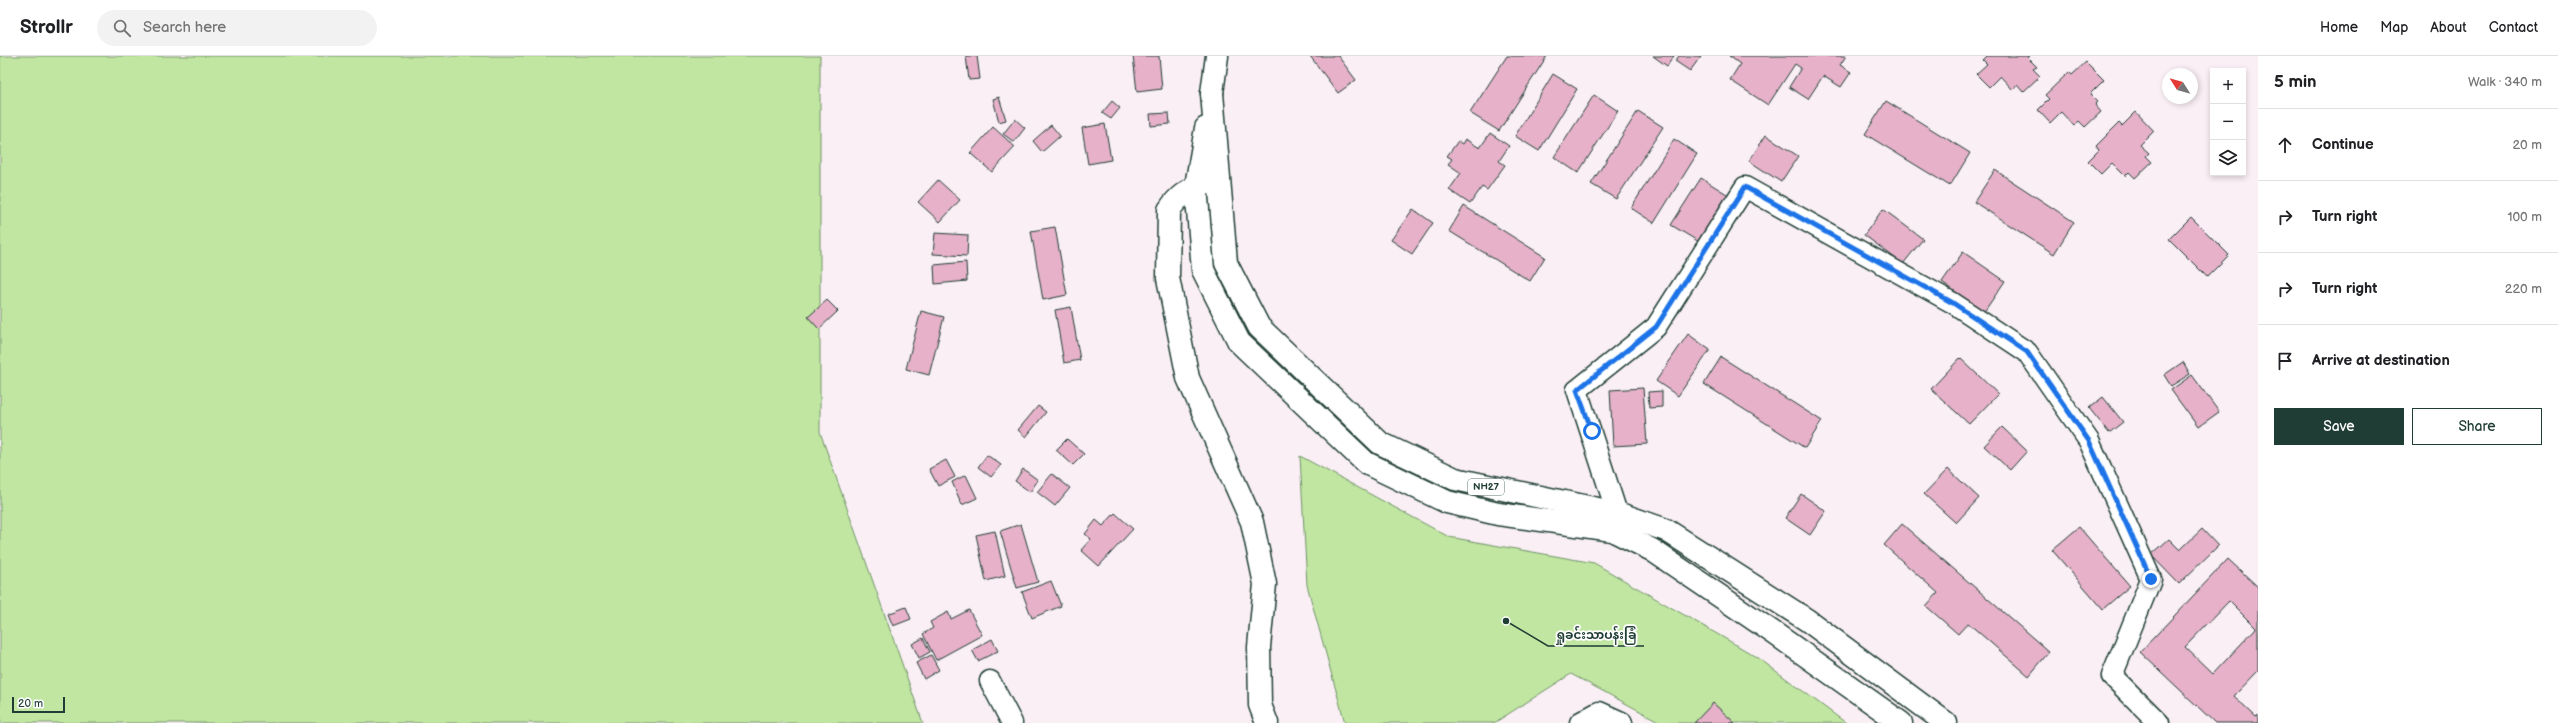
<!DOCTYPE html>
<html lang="en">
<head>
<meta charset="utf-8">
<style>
	:root { --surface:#fff; --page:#f2f2f2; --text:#202124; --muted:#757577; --line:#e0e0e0; --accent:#1f3d34 }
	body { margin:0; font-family:"Balsamiq Sans","Noto Sans Myanmar",sans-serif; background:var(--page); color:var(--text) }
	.controls { position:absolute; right:12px; top:12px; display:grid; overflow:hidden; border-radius:0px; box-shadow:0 2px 6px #0003 }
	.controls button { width:36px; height:36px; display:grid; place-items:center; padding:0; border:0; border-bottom:1px solid var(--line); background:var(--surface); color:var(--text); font:20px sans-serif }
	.compass { position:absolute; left:2162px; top:12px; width:36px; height:36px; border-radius:50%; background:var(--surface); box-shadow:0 2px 6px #0003; rotate:307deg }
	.scale { position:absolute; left:12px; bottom:10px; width:53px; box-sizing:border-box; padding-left:4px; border:2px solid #1f3d34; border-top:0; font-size:11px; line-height:14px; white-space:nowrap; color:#1f3d34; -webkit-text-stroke:3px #fff; paint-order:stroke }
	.stop { position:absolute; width:12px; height:12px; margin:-9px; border:3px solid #1a73e8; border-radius:50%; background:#fff }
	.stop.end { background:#1a73e8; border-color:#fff; box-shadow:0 1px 4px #0008 }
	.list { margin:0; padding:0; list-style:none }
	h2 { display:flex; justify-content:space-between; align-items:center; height:52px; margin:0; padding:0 16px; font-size:17px }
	h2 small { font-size:13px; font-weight:400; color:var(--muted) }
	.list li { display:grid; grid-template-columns:26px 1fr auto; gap:12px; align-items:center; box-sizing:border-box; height:72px; padding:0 16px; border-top:1px solid var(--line) }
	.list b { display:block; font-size:15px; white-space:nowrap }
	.list em { font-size:13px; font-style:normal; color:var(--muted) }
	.actions { display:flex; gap:8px; padding:12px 16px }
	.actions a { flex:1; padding:9px 0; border:1px solid var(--accent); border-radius:0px; text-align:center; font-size:14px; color:var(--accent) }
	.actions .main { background:var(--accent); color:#fff }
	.icon { flex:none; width:22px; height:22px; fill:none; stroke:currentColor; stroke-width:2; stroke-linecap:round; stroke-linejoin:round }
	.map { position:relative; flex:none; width:2258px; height:667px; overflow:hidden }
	header { display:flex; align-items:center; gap:24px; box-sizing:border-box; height:56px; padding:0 20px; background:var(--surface); border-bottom:1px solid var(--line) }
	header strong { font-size:19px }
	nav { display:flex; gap:22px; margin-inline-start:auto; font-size:14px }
	.search { width:280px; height:36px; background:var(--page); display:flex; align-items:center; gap:10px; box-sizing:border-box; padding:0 14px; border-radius:22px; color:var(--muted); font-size:15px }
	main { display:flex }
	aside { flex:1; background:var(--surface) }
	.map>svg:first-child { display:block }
	.green { fill:#c1e6a1; stroke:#70926a }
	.building { fill:#e6b1c9; stroke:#1f3d34; fill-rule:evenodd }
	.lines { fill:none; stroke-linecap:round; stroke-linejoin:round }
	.minor-casing { stroke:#1f3d34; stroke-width:23 }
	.secondary-casing { stroke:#1f3d34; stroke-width:25 }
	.trunk-casing { stroke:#1f3d34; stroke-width:25 }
	.minor { stroke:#fff; stroke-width:20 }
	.secondary { stroke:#fff; stroke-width:22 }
	.trunk { stroke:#fff; stroke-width:22 }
	.route { stroke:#1a73e8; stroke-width:5 }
	.labels { text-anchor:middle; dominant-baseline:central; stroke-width:3.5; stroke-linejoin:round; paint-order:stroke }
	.shield { fill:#fff; stroke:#627771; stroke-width:1 }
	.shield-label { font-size:10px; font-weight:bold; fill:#1f3d34 }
	.leader { fill:none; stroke:#1f3d34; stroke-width:1.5 }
	.callout-dot { fill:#1f3d34; stroke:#fff; stroke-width:1.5 }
	.callout-label { font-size:12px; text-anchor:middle; font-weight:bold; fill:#1f3d34; stroke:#fff; stroke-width:3.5; stroke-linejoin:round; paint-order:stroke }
</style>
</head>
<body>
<header>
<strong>Strollr</strong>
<div class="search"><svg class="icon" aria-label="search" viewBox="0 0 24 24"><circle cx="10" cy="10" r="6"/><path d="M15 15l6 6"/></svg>Search here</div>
<nav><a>Home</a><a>Map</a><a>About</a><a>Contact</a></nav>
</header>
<main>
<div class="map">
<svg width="2258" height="667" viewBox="0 0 2258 667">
	<rect width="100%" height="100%" fill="#faeff4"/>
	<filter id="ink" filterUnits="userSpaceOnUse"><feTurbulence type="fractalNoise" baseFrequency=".025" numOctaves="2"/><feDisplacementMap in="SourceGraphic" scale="8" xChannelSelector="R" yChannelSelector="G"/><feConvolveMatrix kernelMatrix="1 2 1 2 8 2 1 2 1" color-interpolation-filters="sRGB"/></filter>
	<g filter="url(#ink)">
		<g class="green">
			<path d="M 0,0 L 820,0 L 820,376 L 923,667 L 0,667 Z"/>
			<path d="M 1300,400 L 1449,481 L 1594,507 L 1757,601 L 1846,667 L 1662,667 L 1571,618 L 1494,667 L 1345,667 L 1307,529 Z"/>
		</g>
		<g class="building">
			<path d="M 966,0 L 977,0 L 980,23 L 969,24 Z"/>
			<path d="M 1133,0 L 1159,0 L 1162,33 L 1137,36 Z"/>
			<path d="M 1310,0 L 1338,0 L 1356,24 L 1338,37 Z"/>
			<path d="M 1507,0 L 1547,0 L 1499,75 L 1470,57 Z"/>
			<path d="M 1653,0 L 1674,0 L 1667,10 Z"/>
			<path d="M 1679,0 L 1701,0 L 1690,15 L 1675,5 Z"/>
			<path d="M 1729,0 L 1846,0 L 1840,9 L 1851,16 L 1841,31 L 1823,20 L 1808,43 L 1789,31 L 1801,12 L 1795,8 L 1768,49 L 1730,24 L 1740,8 Z"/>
			<path d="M 1987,0 L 2030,0 L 2028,2 L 2037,11 L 2033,13 L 2040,20 L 2023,36 L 2017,29 L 2013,34 L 2000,20 L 1989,31 L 1976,18 L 1987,8 L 1983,4 Z"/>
			<path d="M 2086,6 L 2104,24 L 2090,38 L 2098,46 L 2095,49 L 2101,56 L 2085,71 L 2079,65 L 2074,70 L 2061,56 L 2050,67 L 2038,54 L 2049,43 L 2045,39 L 2069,16 L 2072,19 Z"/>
			<path d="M 1553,18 L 1577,33 L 1539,95 L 1515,80 Z"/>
			<path d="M 1594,39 L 1618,55 L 1578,117 L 1554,101 Z"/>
			<path d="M 999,41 L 1006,64 L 999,66 L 993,43 Z"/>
			<path d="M 1112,45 L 1120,52 L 1111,63 L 1102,57 Z"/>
			<path d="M 1886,45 L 1970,97 L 1950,130 L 1865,78 Z"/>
			<path d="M 1638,55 L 1663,71 L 1616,143 L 1591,128 Z"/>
			<path d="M 2136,56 L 2154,75 L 2140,89 L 2149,97 L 2146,100 L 2152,106 L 2135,122 L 2129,116 L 2125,120 L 2112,107 L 2101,118 L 2088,105 L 2099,94 L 2096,90 L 2119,67 L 2122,70 Z"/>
			<path d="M 1169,57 L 1170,68 L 1151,70 L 1150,58 Z"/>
			<path d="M 1015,63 L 1025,72 L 1014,86 L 1003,78 Z"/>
			<path d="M 1105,68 L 1111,104 L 1088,108 L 1082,72 Z"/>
			<path d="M 1051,69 L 1060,80 L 1042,96 L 1033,85 Z"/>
			<path d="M 993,71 L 1015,91 L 992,116 L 970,97 Z"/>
			<path d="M 1490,77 L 1509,90 L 1499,105 L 1505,109 L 1487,134 L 1482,131 L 1470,148 L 1449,134 L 1461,117 L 1448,108 L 1452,103 L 1447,100 L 1458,85 L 1462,88 L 1465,83 L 1480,92 Z"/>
			<path d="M 1766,79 L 1798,100 L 1781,126 L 1749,105 Z"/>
			<path d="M 1674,83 L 1697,98 L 1654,167 L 1631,152 Z"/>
			<path d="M 1995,114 L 2074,166 L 2054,198 L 1974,146 Z"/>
			<path d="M 1701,122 L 1730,140 L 1701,187 L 1671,169 Z"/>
			<path d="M 938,124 L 960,144 L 940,166 L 918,146 Z"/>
			<path d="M 1464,150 L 1545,201 L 1530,225 L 1449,175 Z"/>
			<path d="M 1413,153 L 1433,167 L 1412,198 L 1391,184 Z"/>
			<path d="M 1883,153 L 1923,183 L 1903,208 L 1864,179 Z"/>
			<path d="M 2191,161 L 2229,199 L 2207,221 L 2169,183 Z"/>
			<path d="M 1055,171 L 1067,239 L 1043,244 L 1031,175 Z"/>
			<path d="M 935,177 L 968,179 L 967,200 L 933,198 Z"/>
			<path d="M 1963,196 L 2005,225 L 1984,256 L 1942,226 Z"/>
			<path d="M 966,206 L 967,225 L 935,228 L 934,209 Z"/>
			<path d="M 827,244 L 838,255 L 819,273 L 808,261 Z"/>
			<path d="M 1071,251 L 1080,304 L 1064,307 L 1055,254 Z"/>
			<path d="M 921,255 L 944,261 L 929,319 L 906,313 Z"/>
			<path d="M 1688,278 L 1710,294 L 1678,340 L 1656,325 Z"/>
			<path d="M 1721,301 L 1822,365 L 1805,392 L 1704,328 Z"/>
			<path d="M 1960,302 L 1998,338 L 1969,368 L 1931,333 Z"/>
			<path d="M 2183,306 L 2190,318 L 2171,330 L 2164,319 Z"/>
			<path d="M 2192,319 L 2219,356 L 2198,371 L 2171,334 Z"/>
			<path d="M 1643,332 L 1647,388 L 1613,390 L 1610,334 Z"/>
			<path d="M 1662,335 L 1662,351 L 1649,352 L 1648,336 Z"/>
			<path d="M 2103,341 L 2123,366 L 2109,377 L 2089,352 Z"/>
			<path d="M 1038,350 L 1046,356 L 1026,381 L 1018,374 Z"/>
			<path d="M 2002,371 L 2027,395 L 2010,414 L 1984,390 Z"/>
			<path d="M 1067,383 L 1084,398 L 1073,409 L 1056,394 Z"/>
			<path d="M 987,399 L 1001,409 L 991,421 L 978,411 Z"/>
			<path d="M 946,404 L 955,421 L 938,430 L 929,413 Z"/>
			<path d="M 1023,413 L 1038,424 L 1030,436 L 1015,425 Z"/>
			<path d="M 1948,413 L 1979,442 L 1956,467 L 1924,438 Z"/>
			<path d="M 1052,418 L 1070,432 L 1055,450 L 1037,436 Z"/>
			<path d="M 966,419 L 977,442 L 962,449 L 952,426 Z"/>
			<path d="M 1801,438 L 1826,455 L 1810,479 L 1785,462 Z"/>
			<path d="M 1115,457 L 1133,473 L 1099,510 L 1081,494 L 1091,483 L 1085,478 L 1096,464 L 1103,470 Z"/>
			<path d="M 1021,468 L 1038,526 L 1017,532 L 1000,475 Z"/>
			<path d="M 1902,468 L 2049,596 L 2029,620 L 1968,567 L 1958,578 L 1926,550 L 1938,537 L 1884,489 Z"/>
			<path d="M 2079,471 L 2130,530 L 2103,553 L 2052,494 Z"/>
			<path d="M 2202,473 L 2218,490 L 2179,528 L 2151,499 L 2169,483 L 2180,494 Z"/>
			<path d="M 995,475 L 1005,520 L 986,525 L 976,479 Z"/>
			<path d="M 2228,503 L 2258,531 L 2258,615 L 2234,640 L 2256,661 L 2258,659 L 2258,667 L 2215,667 L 2140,596 ZM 2229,545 L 2256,572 L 2213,618 L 2185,591 Z"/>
			<path d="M 1051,525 L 1061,550 L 1032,562 L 1022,536 Z"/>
			<path d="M 906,551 L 911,563 L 893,570 L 888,558 Z"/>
			<path d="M 969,554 L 982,579 L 936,604 L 923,578 L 933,572 L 930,566 L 948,556 L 951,563 Z"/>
			<path d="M 923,582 L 930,596 L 919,602 L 912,588 Z"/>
			<path d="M 992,583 L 998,595 L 978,605 L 972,594 Z"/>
			<path d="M 931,599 L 939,614 L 924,623 L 916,607 Z"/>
			<path d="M 1713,647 L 1735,667 L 1694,667 Z"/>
		</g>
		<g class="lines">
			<defs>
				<g id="minor">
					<path d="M 1617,457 L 1577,334 L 1656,271 L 1745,131 L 1953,247 L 2027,296 L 2089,385 L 2151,523 L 2112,620 L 2159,667"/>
					<path d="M 990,625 L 1012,667"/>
				</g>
				<path id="secondary" d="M 1212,37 L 1217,0"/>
				<g id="trunk">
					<path d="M 1212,37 L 1226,207 L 1259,271 L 1380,387 L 1455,423 L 1617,457 L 1666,474 L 1807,564 L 1946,667"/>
					<path d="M 1206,72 L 1196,130 L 1203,214 L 1239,286 L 1366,407 L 1447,446 L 1498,458 L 1612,474 L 1652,494 L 1774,577 L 1901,667"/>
					<path d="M 1207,127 C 1192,131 1178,140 1169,154 L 1168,222 L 1188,322 L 1252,466 L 1265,528 L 1259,591 L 1260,649 L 1267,667"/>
					<path d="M 1581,667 L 1599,657 L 1621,667"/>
				</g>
			</defs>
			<use href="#minor" class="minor-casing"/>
			<use href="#secondary" class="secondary-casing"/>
			<use href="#trunk" class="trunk-casing"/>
			<use href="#minor" class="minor"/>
			<use href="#secondary" class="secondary"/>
			<use href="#trunk" class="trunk"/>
		</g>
	</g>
	<g class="lines" filter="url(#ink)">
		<path class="route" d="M 1592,375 L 1577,334 L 1656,271 L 1745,131 L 1953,247 L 2027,296 L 2089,385 L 2151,523"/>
	</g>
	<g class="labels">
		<rect class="shield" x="1468" y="423" width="36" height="16" rx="3"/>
		<g class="shield-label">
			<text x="1486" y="431">NH27</text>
		</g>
	</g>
	<path class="leader" d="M1506 565L1548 590H1644"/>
	<circle class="callout-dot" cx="1506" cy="565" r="4"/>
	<g class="callout-label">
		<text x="1596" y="583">ရှုခင်းသာပန်းခြံ</text>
	</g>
</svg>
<div class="controls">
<button>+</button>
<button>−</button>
<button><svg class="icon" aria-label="layers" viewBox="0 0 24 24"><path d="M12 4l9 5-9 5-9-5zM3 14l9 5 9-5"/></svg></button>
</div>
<svg class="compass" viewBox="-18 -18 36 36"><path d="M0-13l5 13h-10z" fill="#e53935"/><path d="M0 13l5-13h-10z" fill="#757577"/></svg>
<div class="scale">20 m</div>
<div class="stop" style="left:1592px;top:375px"></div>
<div class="stop end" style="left:2151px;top:523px"></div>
</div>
<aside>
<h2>5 min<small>Walk · 340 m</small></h2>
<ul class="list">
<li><svg class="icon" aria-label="ahead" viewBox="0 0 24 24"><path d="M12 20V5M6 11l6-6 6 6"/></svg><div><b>Continue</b></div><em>20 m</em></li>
<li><svg class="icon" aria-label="right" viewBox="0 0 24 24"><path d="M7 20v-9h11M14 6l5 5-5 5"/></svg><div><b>Turn right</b></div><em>100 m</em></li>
<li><svg class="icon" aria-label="right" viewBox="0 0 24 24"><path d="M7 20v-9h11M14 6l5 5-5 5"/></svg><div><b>Turn right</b></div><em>220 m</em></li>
<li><svg class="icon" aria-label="arrive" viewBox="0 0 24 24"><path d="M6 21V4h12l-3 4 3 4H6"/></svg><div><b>Arrive at destination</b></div></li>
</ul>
<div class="actions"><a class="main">Save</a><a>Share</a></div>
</aside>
</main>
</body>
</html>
